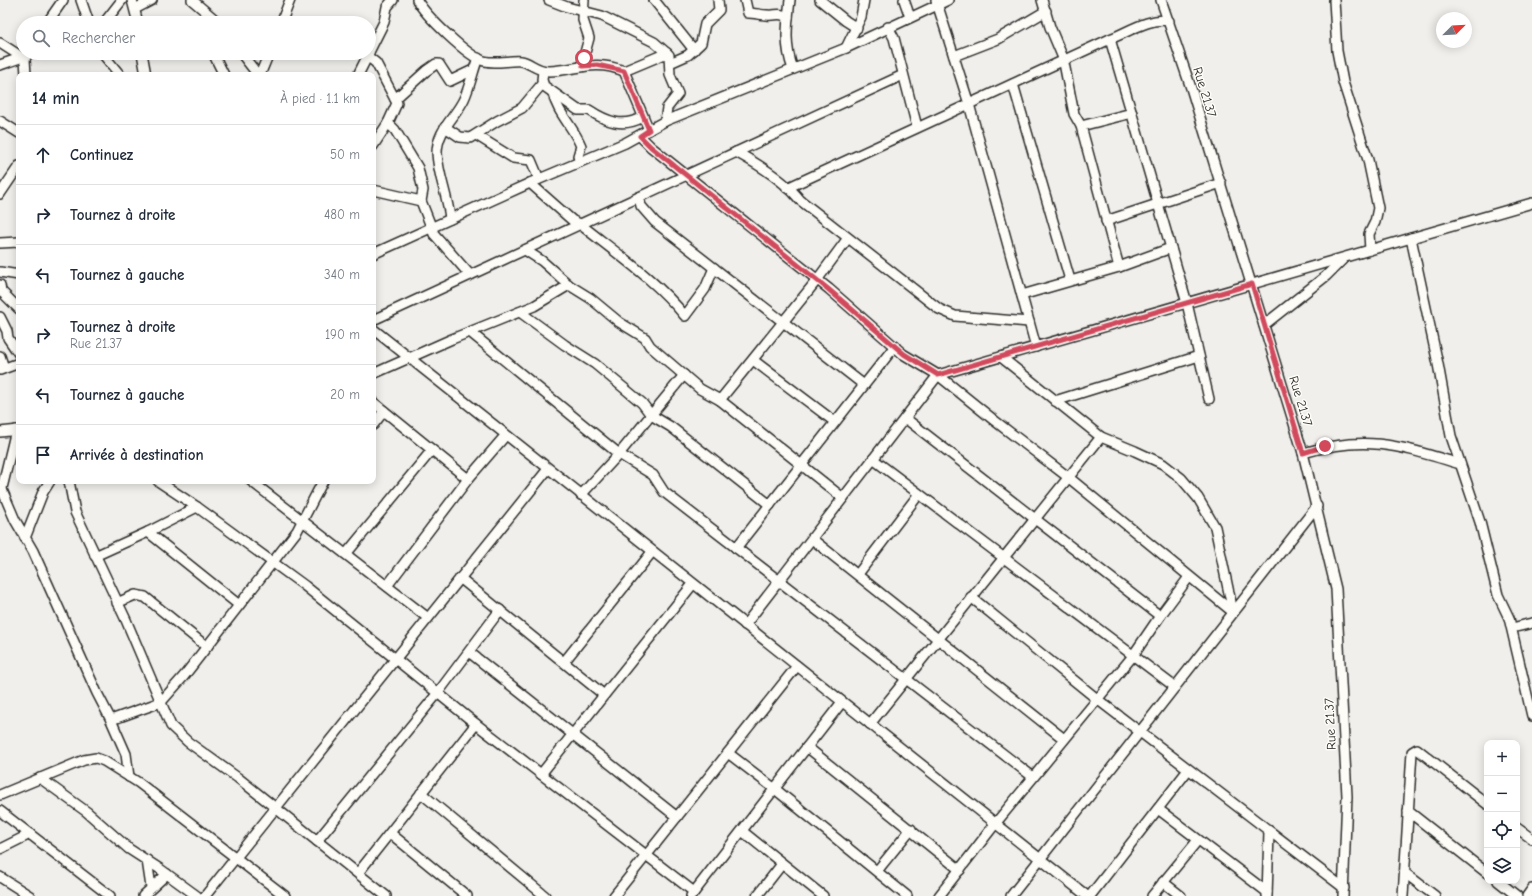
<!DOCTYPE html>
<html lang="fr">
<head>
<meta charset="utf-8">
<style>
	:root { --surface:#fff; --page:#f6f6f7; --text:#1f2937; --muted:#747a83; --line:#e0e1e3 }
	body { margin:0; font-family:"Comic Neue",sans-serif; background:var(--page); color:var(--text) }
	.controls { position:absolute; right:12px; bottom:12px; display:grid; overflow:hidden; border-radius:8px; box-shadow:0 2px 10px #0003 }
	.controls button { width:36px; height:36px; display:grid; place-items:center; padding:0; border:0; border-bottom:1px solid var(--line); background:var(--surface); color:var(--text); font:20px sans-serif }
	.compass { position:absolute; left:1436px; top:12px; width:36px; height:36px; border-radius:50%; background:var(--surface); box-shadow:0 2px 10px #0003; rotate:66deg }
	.stop { position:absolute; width:12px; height:12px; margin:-9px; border:3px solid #d1495b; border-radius:50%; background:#fff }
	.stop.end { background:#d1495b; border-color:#fff; box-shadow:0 1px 4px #0008 }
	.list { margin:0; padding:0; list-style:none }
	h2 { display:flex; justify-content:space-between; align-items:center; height:52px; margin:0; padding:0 16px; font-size:17px }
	h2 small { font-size:13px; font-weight:400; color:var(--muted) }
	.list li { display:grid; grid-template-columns:26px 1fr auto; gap:12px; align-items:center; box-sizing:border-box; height:60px; padding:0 16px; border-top:1px solid var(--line) }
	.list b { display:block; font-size:15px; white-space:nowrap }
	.list p { margin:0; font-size:13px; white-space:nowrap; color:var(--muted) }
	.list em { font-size:13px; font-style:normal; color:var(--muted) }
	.icon { flex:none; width:22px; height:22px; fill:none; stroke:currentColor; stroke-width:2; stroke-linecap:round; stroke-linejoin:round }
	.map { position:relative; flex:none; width:1532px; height:896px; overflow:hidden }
	.search { position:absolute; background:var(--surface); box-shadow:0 2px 10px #0003; left:16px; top:16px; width:360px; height:44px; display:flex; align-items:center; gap:10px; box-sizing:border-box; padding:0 14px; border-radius:22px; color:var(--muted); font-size:15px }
	.panel { position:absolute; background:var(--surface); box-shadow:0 2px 10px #0003; left:16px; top:72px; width:360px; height:412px; border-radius:8px }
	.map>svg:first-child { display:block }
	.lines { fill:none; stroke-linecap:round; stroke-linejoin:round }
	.minor-casing { stroke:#2b2b2b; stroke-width:12 }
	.minor { stroke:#fdfcf7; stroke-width:9 }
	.route { stroke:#d1495b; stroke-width:5 }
	.labels { text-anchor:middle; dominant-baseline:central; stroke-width:3; stroke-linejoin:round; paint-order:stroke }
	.street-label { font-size:13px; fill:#2b2b2b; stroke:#fdfcf7 }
</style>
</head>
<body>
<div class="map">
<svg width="1532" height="896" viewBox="0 0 1532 896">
	<rect width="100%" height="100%" fill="#f0efeb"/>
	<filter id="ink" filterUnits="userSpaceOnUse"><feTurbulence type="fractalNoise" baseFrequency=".025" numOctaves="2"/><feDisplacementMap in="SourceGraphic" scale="8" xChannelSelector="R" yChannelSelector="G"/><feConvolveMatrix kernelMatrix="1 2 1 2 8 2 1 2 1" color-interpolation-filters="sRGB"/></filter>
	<g filter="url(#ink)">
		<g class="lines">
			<defs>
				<g id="minor">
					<path d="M 81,0 L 89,23"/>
					<path d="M 132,0 L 138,23"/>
					<path d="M 192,0 L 219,23"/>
					<path d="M 417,0 C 425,15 468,57 484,61 C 496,64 509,60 521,61 C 530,62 536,71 549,71 C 578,70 594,59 624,71"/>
					<path d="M 549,0 L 567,7 L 602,16 L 654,42 L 669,55 L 670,75 L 678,94 L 667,108 L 665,121"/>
					<path d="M 654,0 L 694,50"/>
					<path d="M 745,0 L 748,13 C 754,13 762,15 767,15 C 776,16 780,12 788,17"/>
					<path d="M 790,0 C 787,25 784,45 793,69"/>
					<path d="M 820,0 L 846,21 L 857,28"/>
					<path d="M 904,0 L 910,17"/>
					<path d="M 936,0 L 969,104 L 1036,347"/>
					<path d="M 1042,0 L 1050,27 L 1063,58 L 1074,114 L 1081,126 L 1119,267"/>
					<path d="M 1161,0 L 1191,88 L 1303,453 L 1336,589 L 1347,796 L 1343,896"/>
					<path d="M 1334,0 L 1337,51 L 1343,82 L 1368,160 L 1378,208 L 1375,222 L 1369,234 L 1370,250"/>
					<path d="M 135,9 L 152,0"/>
					<path d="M 47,23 L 63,0"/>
					<path d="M 104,23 L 122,0"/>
					<path d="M 281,23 L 290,0"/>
					<path d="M 888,27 L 894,38 L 917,127"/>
					<path d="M 1110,39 L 1187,303 L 1209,399"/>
					<path d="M 0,43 L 25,59"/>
					<path d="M 846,48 L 861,17 L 864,0"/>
					<path d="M 369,52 L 384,22 L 387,7 L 393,0"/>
					<path d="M 102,53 L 120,75"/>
					<path d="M 142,53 L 146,75"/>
					<path d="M 213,53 L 224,75"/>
					<path d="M 241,53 L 258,75"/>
					<path d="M 367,56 L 376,63 L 397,103 L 388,123 L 373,146"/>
					<path d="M 954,56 L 998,39 L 1046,11"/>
					<path d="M 670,63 L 688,55 L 701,43 L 705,24 L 719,10 L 718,0"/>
					<path d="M 0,65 L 23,57"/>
					<path d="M 583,65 L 583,60 L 589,38 L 583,20 L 584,0"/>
					<path d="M 543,71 L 542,80 L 544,86 L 578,110 L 589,110 C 607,122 623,128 643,117"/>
					<path d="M 26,75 L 25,59 L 28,53"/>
					<path d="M 260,75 L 269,53"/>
					<path d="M 358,75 L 369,53"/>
					<path d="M 1013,84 L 1070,280"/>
					<path d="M 553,93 C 557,113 573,126 581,146 L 578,156 L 580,162"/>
					<path d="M 395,99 L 426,71 L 436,64 L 439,64 L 450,81 L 473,70"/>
					<path d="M 0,121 L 19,133"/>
					<path d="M 388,123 L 395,130 L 418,168 L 423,190 L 421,201 L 434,234 L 470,275"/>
					<path d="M 1081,126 L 1132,113"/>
					<path d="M 445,127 L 460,137 L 470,138 L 497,121 L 522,108 L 542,84"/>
					<path d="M 649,130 L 624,71 L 667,53"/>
					<path d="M 476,135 L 513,158 L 531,160 L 539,179"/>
					<path d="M 640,136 L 651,147 L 829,289 L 903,354 L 938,375 L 995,421 L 1068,477 L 1233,612"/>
					<path d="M 736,152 C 756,163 786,182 800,200 L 939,309 L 955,316 L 1029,322"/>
					<path d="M 530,183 L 573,221 L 580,224 C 616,253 656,280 685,316 L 705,289 L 714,268"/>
					<path d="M 787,188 L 1110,39 C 1128,32 1150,17 1169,21"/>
					<path d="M 373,190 L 421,201"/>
					<path d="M 0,194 L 19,166"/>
					<path d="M 639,197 L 641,206 L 655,222 L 864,385"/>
					<path d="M 450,219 C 448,196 438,176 437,153 C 437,130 455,118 464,99 C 470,86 473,71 478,58"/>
					<path d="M 1106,221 L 1221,183"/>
					<path d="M 1411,238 L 1438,364 L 1451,436 L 1480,522 L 1498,595 L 1509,618 L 1532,716"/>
					<path d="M 0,243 L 19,242"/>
					<path d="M 525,250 L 542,261 L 569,285 L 590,298 L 619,322 L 645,338 L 650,346 L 700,389 L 720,400 L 843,498"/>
					<path d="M 373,254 L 530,183 L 625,143 L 665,121 L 846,48 L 948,0"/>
					<path d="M 0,272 L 19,275"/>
					<path d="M 0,285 L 1,291 L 19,309"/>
					<path d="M 1022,295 L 1119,267 L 1171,248"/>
					<path d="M 520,312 L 565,345 L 595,364 L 642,403 L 651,415 L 671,427 L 770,505"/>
					<path d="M 0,317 L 7,331 L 8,338 L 19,354"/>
					<path d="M 373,320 L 903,75"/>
					<path d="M 1264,325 L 1326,276 L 1343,259"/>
					<path d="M 373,329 L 1087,896"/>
					<path d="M 470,332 L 619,454 L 653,475 L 664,492 L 1033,777"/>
					<path d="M 0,356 L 4,368"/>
					<path d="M 1001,357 L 1101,437 L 1135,451 L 1163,464 L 1181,478 L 1198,498 L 1215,527 L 1233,612"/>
					<path d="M 753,360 L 835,422"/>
					<path d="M 0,370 L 19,363"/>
					<path d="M 373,374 L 452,339 L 534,306 L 569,285"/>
					<path d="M 720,400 L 817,280 L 848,238"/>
					<path d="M 1055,401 L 1199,356"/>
					<path d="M 373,402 L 468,479"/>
					<path d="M 905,418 L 1160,616"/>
					<path d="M 373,425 L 384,411"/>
					<path d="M 0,432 L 19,430"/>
					<path d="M 1303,453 C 1367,434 1400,446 1460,464"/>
					<path d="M 873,459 L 1175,687"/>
					<path d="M 69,481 L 75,512 L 126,620 L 171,726 L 188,742 L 238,778 L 386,896"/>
					<path d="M 158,481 L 197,507 L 305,586 L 476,724 L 694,892"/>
					<path d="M 251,481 L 428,618"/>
					<path d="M 0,485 L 15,520 L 33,551 L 97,693 L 111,720 L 126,754 L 129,777"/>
					<path d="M 2,488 L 16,430"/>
					<path d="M 581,495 L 619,454 L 684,375"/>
					<path d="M 148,532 L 239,605"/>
					<path d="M 25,538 L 43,492 L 50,481"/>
					<path d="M 812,539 L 1064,739"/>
					<path d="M 736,548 L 895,346"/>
					<path d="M 346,554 L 432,450"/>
					<path d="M 95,556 L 148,532 L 197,507"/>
					<path d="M 858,574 L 919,494"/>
					<path d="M 460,578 L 604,695"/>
					<path d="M 387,586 L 468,479 L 505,436"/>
					<path d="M 971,597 L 1097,699 L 1344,888"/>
					<path d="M 117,603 L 135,595 L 145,597 L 207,647"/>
					<path d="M 745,625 L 938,375 L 1532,203"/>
					<path d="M 1512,628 L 1532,623"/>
					<path d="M 469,652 L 677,817"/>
					<path d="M 564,662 L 652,552"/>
					<path d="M 111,720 L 161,702 L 184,676 L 297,531 L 323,481"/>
					<path d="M 870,724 L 1101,437"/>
					<path d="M 807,747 L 960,870"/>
					<path d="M 728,753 L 775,789 L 907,896"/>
					<path d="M 541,774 L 693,584"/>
					<path d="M 40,778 L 87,812 L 129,849 L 160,869 L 197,896"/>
					<path d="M 421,793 L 545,896"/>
					<path d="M 0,795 L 84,760 L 96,758 L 104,761 L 139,783 L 285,896"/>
					<path d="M 1158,809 L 1267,892"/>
					<path d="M 0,811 L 110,896"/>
					<path d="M 1408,811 L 1487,873"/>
					<path d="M 1517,828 L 1532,839"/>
					<path d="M 742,831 L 823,896"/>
					<path d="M 390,833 L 467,896"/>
					<path d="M 317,841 L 437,694 L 500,610"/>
					<path d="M 0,849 L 30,834"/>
					<path d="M 147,860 L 151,887"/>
					<path d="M 877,871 L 911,829"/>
					<path d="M 358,873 L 476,724"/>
					<path d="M 1405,873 L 1435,896"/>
					<path d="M 0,877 L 30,896"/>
					<path d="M 1498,881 L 1517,896"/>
					<path d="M 1163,882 L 1181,896"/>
					<path d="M 143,896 L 167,874"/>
					<path d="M 205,896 L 548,469"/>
					<path d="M 614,896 L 797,666"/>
					<path d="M 691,896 L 842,702"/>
					<path d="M 757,896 L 782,864"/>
					<path d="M 939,896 L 995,824 L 1132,657 L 1160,616 L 1189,577"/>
					<path d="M 1011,896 L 1317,506"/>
					<path d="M 1090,896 L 1188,770"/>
					<path d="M 1152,896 L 1198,840"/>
					<path d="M 1267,896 L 1269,832"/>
					<path d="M 1403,896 L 1412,752 L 1417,749 L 1487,804"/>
					<path d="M 1527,896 L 1532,889"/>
				</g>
			</defs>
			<use href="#minor" class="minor-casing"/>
			<use href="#minor" class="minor"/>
		</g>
	</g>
	<g class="lines" filter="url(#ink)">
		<path class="route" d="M 584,58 L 583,66 L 597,65 L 624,71 L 649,130 L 640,136 L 651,147 L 828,289 L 904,354 L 938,375 L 1252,284 L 1303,453 L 1325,446"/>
	</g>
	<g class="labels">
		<g class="street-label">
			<text transform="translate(1205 92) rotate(73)">Rue 21.37</text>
			<text transform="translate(1301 401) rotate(73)">Rue 21.37</text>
			<text transform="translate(1330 724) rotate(-93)">Rue 21.37</text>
		</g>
	</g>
</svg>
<div class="controls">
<button>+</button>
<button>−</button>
<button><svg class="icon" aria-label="locate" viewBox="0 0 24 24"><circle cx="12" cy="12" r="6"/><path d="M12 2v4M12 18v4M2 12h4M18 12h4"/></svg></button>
<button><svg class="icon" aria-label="layers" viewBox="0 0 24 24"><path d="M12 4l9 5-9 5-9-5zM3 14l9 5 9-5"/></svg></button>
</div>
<svg class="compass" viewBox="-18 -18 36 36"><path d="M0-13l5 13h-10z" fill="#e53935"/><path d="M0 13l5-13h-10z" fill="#747a83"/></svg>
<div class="stop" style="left:584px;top:58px"></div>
<div class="stop end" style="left:1325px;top:446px"></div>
<div class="search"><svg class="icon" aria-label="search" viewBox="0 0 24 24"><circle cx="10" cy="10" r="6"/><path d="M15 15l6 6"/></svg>Rechercher</div>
<section class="panel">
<h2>14 min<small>À pied · 1.1 km</small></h2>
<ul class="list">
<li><svg class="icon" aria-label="ahead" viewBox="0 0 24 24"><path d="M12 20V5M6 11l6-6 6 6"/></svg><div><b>Continuez</b></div><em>50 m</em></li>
<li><svg class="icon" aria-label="right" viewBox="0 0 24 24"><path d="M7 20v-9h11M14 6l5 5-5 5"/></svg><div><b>Tournez à droite</b></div><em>480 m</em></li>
<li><svg class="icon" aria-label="left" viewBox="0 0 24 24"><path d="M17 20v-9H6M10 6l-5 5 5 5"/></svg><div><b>Tournez à gauche</b></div><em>340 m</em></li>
<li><svg class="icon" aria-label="right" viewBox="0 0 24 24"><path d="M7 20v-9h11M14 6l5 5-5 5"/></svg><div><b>Tournez à droite</b><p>Rue 21.37</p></div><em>190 m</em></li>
<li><svg class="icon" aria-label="left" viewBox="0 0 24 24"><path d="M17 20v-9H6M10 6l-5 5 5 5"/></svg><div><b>Tournez à gauche</b></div><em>20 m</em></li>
<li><svg class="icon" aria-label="arrive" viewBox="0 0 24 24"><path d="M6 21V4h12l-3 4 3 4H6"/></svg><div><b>Arrivée à destination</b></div></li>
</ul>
</section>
</div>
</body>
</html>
